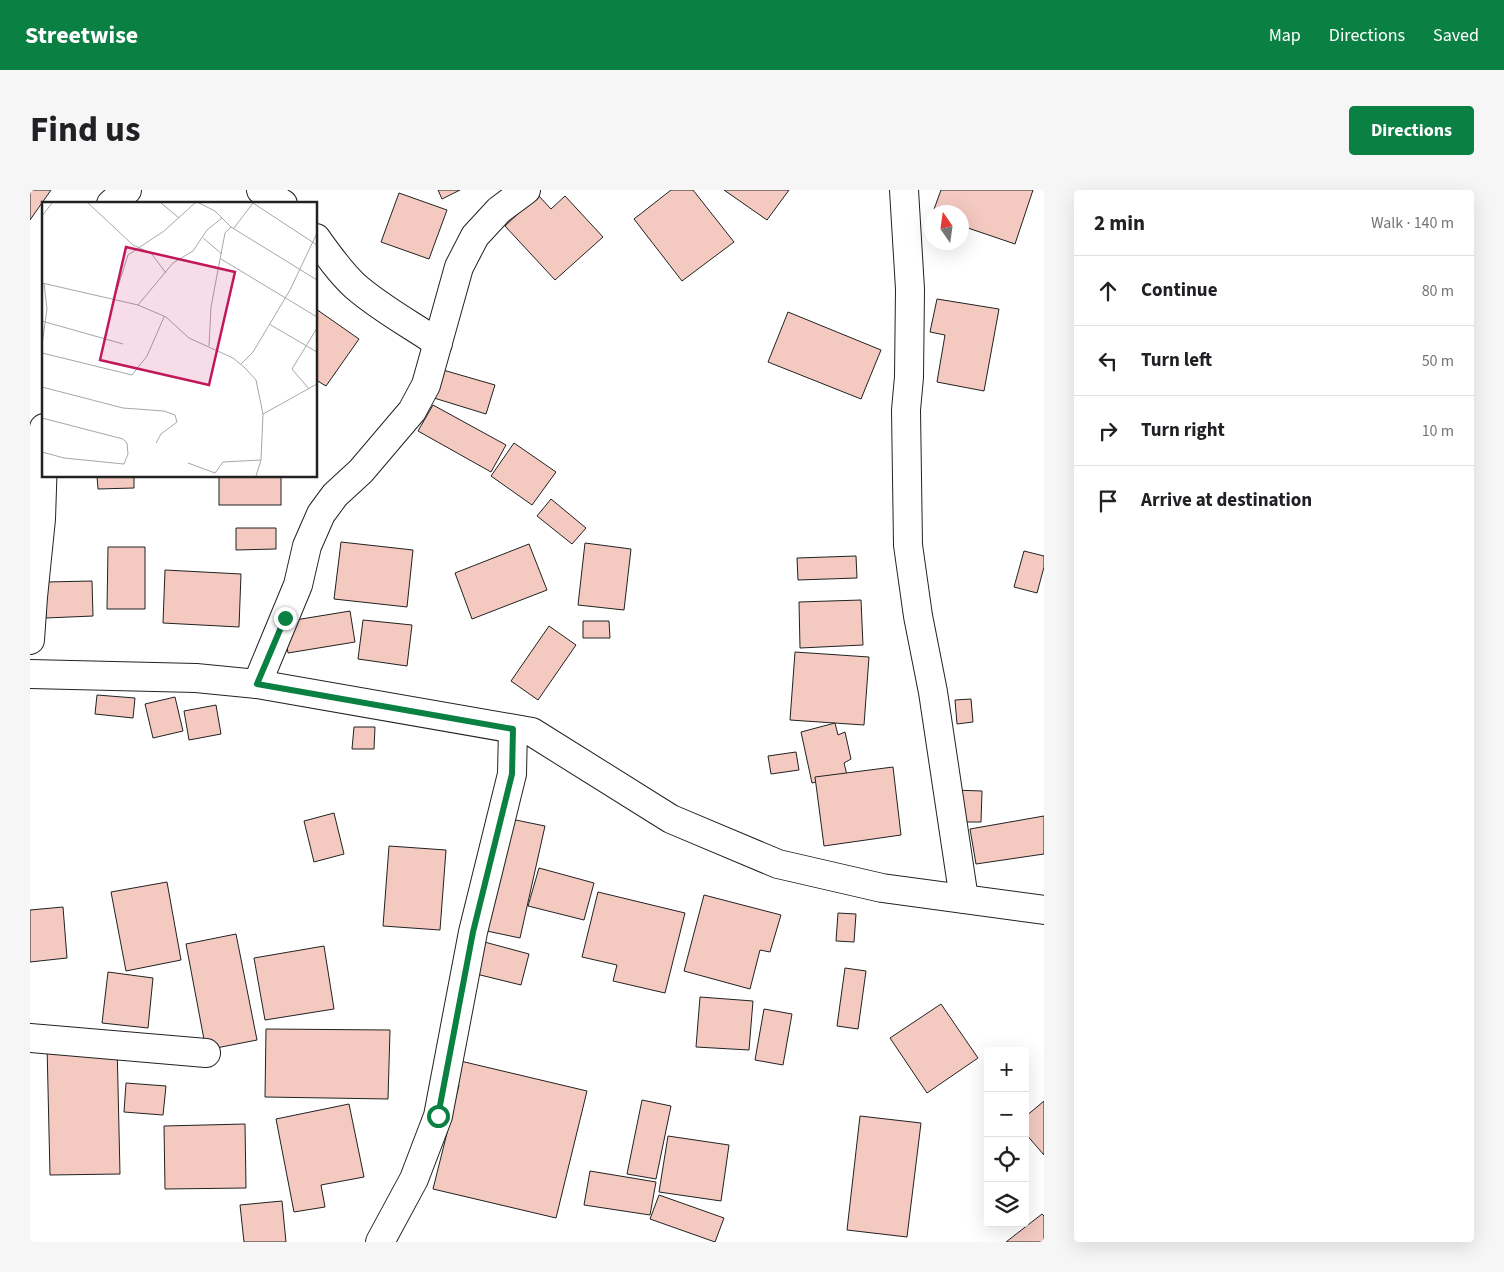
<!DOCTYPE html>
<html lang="en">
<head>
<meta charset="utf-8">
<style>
	:root { --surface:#fff; --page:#f6f6f6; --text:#202124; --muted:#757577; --line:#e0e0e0; --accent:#0b8043 }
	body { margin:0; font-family:"Source Sans 3",sans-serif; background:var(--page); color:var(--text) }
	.controls { position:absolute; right:15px; bottom:15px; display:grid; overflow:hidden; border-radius:5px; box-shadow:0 5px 20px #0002 }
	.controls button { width:45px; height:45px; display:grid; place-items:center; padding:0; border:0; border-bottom:1px solid var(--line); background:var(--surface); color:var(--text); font:25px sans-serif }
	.compass { position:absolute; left:894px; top:15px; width:45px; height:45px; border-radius:50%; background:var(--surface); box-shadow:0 5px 20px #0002; rotate:347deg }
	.stop { position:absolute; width:15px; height:15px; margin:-11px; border:4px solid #0b8043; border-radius:50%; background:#fff }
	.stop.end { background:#0b8043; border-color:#fff; box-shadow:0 1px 5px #0008 }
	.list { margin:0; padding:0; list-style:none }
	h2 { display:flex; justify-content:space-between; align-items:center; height:65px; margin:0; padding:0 20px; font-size:21px }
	h2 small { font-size:16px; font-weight:400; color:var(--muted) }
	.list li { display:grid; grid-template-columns:32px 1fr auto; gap:15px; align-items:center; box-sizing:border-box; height:70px; padding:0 20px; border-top:1px solid var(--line) }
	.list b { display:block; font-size:19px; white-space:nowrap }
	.list em { font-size:16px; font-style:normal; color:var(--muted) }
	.icon { flex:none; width:28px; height:28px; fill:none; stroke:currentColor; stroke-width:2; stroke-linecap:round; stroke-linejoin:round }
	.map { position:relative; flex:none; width:1014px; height:1052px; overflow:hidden; border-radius:5px }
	header { display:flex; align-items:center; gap:30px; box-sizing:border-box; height:70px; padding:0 25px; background:var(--accent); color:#fff }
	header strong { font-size:24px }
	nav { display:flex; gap:28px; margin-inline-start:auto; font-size:18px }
	.intro { display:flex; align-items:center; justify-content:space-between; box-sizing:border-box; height:120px; padding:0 30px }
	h1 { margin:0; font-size:35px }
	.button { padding:12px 22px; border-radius:5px; background:var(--accent); color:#fff; font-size:18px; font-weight:700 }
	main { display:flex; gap:30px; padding:0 30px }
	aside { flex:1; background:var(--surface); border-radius:5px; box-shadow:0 5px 20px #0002 }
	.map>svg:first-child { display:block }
	.building { fill:#f3c9c0; stroke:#222 }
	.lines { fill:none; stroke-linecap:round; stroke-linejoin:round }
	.street-casing { stroke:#222; stroke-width:30 }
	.secondary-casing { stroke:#222; stroke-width:30 }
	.street { stroke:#fff; stroke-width:28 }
	.secondary { stroke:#fff; stroke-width:28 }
	.route { stroke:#0b8043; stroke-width:6 }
	.inset-road { fill:none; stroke:#a7a7a7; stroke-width:1 }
	.view { fill:#c2185b; fill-opacity:0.15; stroke:#c2185b; stroke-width:2.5 }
	.inset-edge { fill:none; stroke:#222; stroke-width:2.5 }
</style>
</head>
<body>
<header>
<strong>Streetwise</strong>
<nav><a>Map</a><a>Directions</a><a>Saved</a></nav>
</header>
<div class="intro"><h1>Find us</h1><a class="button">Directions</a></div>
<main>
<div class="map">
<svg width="1014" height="1052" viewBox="0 0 1014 1052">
	<rect width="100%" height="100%" fill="#fff"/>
	<g class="building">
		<path d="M 0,0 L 21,0 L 0,30 Z"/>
		<path d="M 408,0 L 430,0 L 412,9 Z"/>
		<path d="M 641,0 L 663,0 L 704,52 L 652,91 L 604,29 Z"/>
		<path d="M 694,0 L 759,0 L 737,30 Z"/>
		<path d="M 911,0 L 1003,0 L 985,54 L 932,36 L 932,22 L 903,22 Z"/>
		<path d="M 369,3 L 417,20 L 399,69 L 351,52 Z"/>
		<path d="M 508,5 L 521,19 L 535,6 L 573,47 L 525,90 L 475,36 Z"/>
		<path d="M 907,109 L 969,119 L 954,201 L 907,192 L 915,145 L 900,142 Z"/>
		<path d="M 286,119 L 329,149 L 296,196 L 286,190 Z"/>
		<path d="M 758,122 L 851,160 L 831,209 L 738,172 Z"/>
		<path d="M 413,180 L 465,195 L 456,224 L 404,208 Z"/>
		<path d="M 403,215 L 476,255 L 461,282 L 388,241 Z"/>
		<path d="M 484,253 L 526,282 L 502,315 L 461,286 Z"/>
		<path d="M 67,286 L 104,286 L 104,298 L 68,299 Z"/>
		<rect x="189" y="286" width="62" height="29"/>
		<path d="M 521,309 L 556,338 L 542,354 L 507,326 Z"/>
		<path d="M 206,338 L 246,338 L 246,359 L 206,360 Z"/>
		<path d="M 311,352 L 383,360 L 377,417 L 304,409 Z"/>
		<path d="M 555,353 L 601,359 L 594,420 L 548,415 Z"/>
		<path d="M 499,354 L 517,400 L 442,429 L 425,383 Z"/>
		<path d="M 78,357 L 115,357 L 115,419 L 77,419 Z"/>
		<path d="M 994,361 L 1014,366 L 1014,377 L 1007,403 L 984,397 Z"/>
		<path d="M 826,366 L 827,388 L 768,390 L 767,368 Z"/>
		<path d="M 135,380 L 211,384 L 209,437 L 133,433 Z"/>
		<path d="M 62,391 L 63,426 L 16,428 L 16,392 Z"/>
		<path d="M 831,410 L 833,455 L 770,458 L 769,412 Z"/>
		<path d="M 320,421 L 325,452 L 258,463 L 253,432 Z"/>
		<path d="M 333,430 L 382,435 L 377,476 L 328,469 Z"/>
		<path d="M 553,431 L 579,431 L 580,448 L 553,448 Z"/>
		<path d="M 519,436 L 546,455 L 508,510 L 481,491 Z"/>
		<path d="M 765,462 L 839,467 L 834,535 L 760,530 Z"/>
		<path d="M 67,505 L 105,508 L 103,528 L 65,524 Z"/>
		<path d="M 145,507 L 153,541 L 123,548 L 115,514 Z"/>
		<path d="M 941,509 L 943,532 L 927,534 L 925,510 Z"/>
		<path d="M 186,515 L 191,544 L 159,550 L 154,521 Z"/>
		<path d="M 805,533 L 808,545 L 815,542 L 821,569 L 814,573 L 817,585 L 782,593 L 771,542 Z"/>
		<path d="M 324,537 L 345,537 L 344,559 L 322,559 Z"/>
		<path d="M 766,562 L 769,580 L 741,584 L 738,566 Z"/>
		<path d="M 863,577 L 871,645 L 794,656 L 785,587 Z"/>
		<path d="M 923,600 L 952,601 L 951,632 L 923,632 Z"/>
		<path d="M 304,623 L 314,664 L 284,672 L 274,631 Z"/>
		<path d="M 1014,626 L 1014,664 L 946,674 L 940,639 Z"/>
		<path d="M 476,628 L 515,636 L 490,748 L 452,740 Z"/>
		<path d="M 359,656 L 416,660 L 410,740 L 353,736 Z"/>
		<path d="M 509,678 L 564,693 L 554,730 L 498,716 Z"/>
		<path d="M 137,692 L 151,770 L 96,781 L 81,702 Z"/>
		<path d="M 568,702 L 655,723 L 635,803 L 583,791 L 587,775 L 552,767 Z"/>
		<path d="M 674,705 L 751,725 L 740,762 L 730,760 L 720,799 L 654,781 Z"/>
		<path d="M 33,717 L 37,768 L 0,772 L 0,720 Z"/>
		<path d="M 808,723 L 826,724 L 824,752 L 806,751 Z"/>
		<path d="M 206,744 L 227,850 L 176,860 L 156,754 Z"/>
		<path d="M 447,750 L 499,764 L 491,795 L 438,782 Z"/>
		<path d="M 294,756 L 304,819 L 235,830 L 224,768 Z"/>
		<path d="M 815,778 L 836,781 L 828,839 L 807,836 Z"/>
		<path d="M 78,782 L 123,788 L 118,838 L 72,833 Z"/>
		<path d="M 670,807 L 723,811 L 719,860 L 666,857 Z"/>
		<path d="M 911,814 L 948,868 L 897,903 L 860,848 Z"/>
		<path d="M 734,819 L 762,824 L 753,875 L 725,870 Z"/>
		<path d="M 236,839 L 360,840 L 358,909 L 235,907 Z"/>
		<path d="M 87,853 L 90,984 L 20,985 L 17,855 Z"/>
		<path d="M 422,869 L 557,901 L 526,1028 L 403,999 L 429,895 L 416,892 Z"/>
		<path d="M 96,893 L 136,896 L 133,925 L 94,922 Z"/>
		<path d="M 612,910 L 641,916 L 626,989 L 597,984 Z"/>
		<path d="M 1014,911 L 1014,965 L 995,943 L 995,927 Z"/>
		<path d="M 319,914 L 334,987 L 291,995 L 295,1017 L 264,1022 L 246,929 Z"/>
		<path d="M 830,926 L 891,933 L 877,1047 L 817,1040 Z"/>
		<path d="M 215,934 L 216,998 L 135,999 L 134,936 Z"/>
		<path d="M 638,946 L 699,955 L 691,1011 L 629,1002 Z"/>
		<path d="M 560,981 L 626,992 L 620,1025 L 554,1015 Z"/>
		<path d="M 629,1005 L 694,1028 L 685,1052 L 620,1029 Z"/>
		<path d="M 252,1011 L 256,1052 L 214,1052 L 210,1015 Z"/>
		<path d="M 1012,1024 L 1014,1026 L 1014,1052 L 976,1052 Z"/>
	</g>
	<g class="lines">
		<defs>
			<g id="street">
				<path d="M 231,0 L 253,14"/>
				<path d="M 874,0 L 880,99 L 879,187 L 876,220 L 878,355 L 888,426 L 903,502 L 934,709"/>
				<path d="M 81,14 L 97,0"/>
				<path d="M 286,48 C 298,65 310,82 325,96 C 350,118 380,134 408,153"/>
				<path d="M 0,450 L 3,407 L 11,329 L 14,238"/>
				<path d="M 227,494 L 268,395 L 277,356 L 291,324 L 305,305 L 331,281 L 382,221 L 396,195 L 429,77 L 445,46 L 469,20 L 496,0"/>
				<path d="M 0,848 L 176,863"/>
				<path d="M 350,1052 L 384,989 L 408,926 L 443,742 L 482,584 L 483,539"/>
			</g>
			<path id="secondary" d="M 0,484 L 166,488 L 227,494 L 502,542 L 641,629 L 748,674 L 852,698 L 1014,720"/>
		</defs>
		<use href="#street" class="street-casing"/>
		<use href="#secondary" class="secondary-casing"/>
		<use href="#street" class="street"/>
		<use href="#secondary" class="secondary"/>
	</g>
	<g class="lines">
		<path class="route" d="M 255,428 L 227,494 L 483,539 L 482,584 L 443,742 L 408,926"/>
	</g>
	<g transform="translate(12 12)">
		<rect width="275" height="275" fill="#fff"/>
		<path class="inset-road" d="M 46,1 L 91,43 L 109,51 L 124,71M 119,1 L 137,16M 157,1 L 173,9 L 189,25 L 275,78M 211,1 L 275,43M 0,14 L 10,1M 192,26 L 211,1M 161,36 L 180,52M 179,57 L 275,115M 0,81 L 96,103 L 124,115 L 147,136 L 191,156 L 203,166 L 214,178 L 221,212 L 219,258 L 214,274M 72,97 L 86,53 L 122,29 L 153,1M 96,103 L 131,61 L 151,49 L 165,28 L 180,16M 0,119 L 81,142M 227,122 L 275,150M 0,143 L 5,107 L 2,81M 167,144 L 169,105 L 183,31 L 189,25M 0,151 L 90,173 L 105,154 L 122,115M 199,162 L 211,150 L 248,88 L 275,31M 0,185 L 81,206 L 122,209 L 133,213 L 135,220 L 119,232 L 114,241M 267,187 L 250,167 L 275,126M 221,212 L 275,182M 0,216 L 81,237 L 85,241 L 86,252 L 82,262 L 22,256 L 0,250M 146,261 L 173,271 L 181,260 L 219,258"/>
		<path class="view" d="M 84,45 L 193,70 L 167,183 L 58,158 Z"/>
		<rect width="275" height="275" class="inset-edge"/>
	</g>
</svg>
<div class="controls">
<button>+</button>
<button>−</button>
<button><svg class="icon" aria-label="locate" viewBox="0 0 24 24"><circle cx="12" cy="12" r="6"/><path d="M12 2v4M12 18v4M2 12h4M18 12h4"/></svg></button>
<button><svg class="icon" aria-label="layers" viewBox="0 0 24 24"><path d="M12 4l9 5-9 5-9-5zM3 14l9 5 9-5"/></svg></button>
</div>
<svg class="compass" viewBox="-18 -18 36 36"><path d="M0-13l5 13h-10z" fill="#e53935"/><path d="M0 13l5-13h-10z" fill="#757577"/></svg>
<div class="stop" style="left:408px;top:926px"></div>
<div class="stop end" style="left:255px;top:428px"></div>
</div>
<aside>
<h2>2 min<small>Walk · 140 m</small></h2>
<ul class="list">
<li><svg class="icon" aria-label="ahead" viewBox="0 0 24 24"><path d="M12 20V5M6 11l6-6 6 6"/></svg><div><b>Continue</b></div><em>80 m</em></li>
<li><svg class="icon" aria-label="left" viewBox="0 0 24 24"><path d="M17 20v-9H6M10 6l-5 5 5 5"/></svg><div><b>Turn left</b></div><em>50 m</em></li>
<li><svg class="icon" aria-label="right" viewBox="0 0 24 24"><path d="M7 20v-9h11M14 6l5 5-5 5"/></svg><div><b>Turn right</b></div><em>10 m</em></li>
<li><svg class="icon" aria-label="arrive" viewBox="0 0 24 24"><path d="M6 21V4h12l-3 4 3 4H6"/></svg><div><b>Arrive at destination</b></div></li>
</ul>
</aside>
</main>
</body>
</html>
